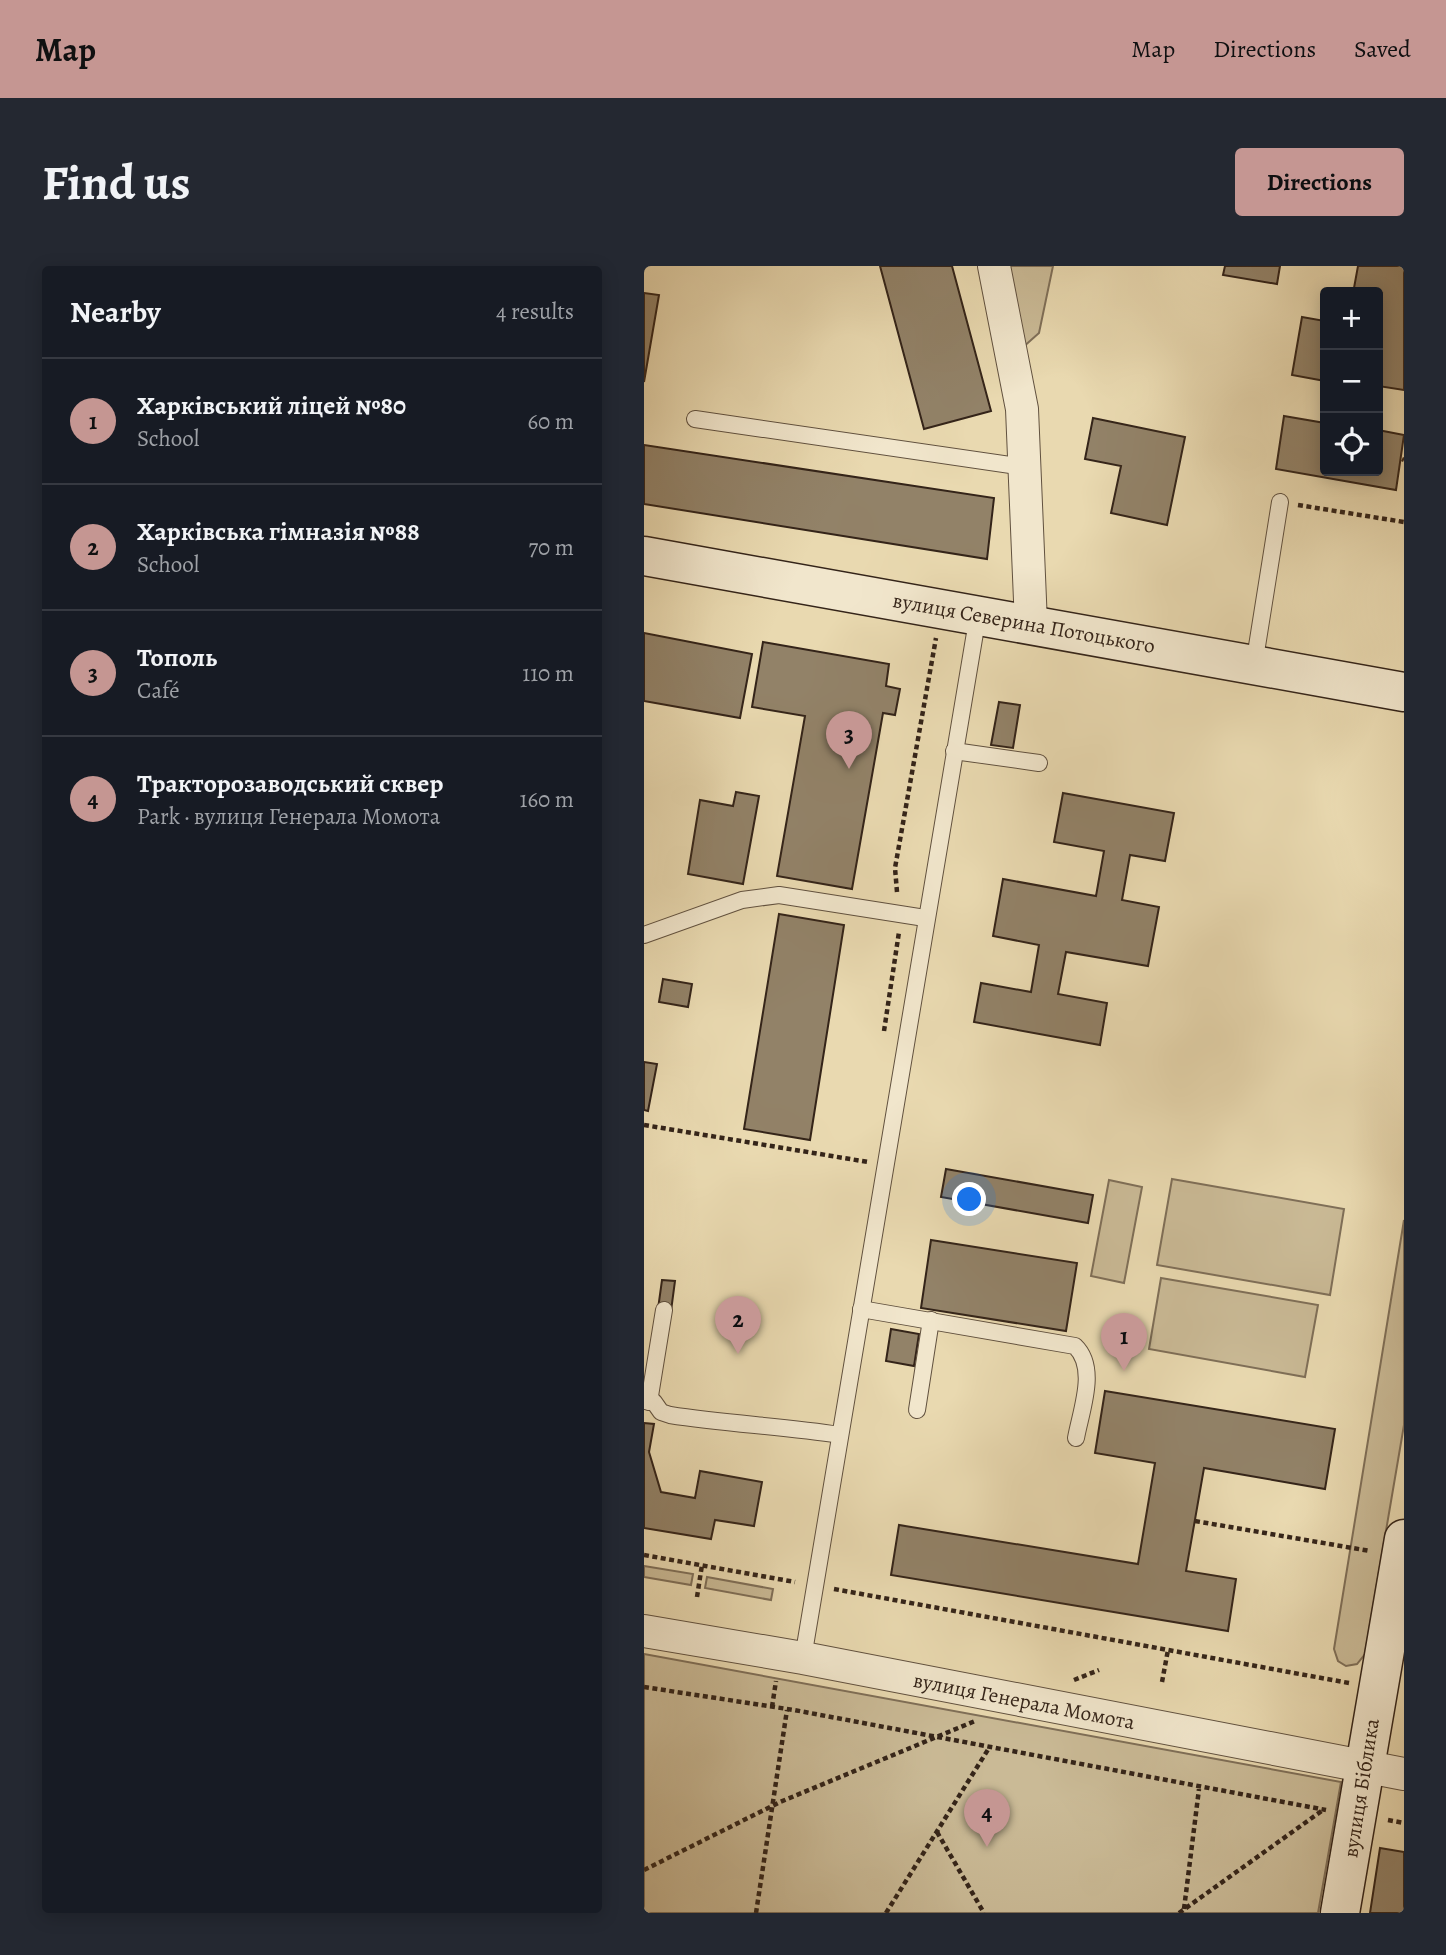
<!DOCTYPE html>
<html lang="en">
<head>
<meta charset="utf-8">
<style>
	:root { --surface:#171b24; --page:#242831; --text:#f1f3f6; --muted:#9ea1a6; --line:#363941; --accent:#c59692 }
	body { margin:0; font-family:Alegreya,serif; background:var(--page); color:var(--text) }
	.controls { position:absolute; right:21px; top:21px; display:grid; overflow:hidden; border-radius:7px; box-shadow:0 4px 18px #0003 }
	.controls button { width:63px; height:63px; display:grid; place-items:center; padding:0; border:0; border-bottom:2px solid var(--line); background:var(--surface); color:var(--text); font:35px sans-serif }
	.you { position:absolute; left:326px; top:934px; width:24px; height:24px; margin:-18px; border:5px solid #fff; border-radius:50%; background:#1a73e8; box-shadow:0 0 0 10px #1a73e833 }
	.badge { display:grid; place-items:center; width:46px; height:46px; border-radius:50%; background:var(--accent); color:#111; font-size:23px; font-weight:700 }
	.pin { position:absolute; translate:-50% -58px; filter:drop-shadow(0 2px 4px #0008) }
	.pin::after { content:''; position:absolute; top:37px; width:24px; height:21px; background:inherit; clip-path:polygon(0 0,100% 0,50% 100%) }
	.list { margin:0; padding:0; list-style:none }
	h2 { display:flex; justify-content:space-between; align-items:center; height:91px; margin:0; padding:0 28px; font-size:30px }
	h2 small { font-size:23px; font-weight:400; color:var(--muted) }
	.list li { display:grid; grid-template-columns:46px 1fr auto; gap:21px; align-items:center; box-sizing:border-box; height:126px; padding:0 28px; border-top:2px solid var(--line) }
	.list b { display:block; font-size:26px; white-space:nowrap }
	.list p { margin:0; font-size:23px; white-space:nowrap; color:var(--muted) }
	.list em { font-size:23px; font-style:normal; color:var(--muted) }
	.icon { flex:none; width:38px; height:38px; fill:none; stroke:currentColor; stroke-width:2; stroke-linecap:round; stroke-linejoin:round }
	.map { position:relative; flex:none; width:760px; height:1647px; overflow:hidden; border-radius:7px }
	header { display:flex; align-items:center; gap:42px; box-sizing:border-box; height:98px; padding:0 35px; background:var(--accent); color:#111 }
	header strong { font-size:33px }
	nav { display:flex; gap:38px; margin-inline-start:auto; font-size:24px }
	.intro { display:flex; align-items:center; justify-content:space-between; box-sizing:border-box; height:168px; padding:0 42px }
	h1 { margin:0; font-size:49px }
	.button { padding:18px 32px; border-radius:7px; background:var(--accent); color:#111; font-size:24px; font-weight:700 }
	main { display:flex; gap:42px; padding:0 42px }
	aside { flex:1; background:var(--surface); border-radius:7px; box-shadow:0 4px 18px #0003 }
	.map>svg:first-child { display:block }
	.green { fill:#caba96; stroke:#7f6f58; stroke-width:2 }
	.building { fill:#928268; stroke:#342419; stroke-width:2 }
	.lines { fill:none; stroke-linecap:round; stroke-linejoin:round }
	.lane-casing { stroke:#61513f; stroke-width:18 }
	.street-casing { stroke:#61513f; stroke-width:34 }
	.secondary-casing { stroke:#342419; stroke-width:41 }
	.path { stroke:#342419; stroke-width:4.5; stroke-dasharray:5 3.5; stroke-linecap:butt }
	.lane { stroke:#f1e6cc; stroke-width:16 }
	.street { stroke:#f1e6cc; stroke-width:32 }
	.secondary { stroke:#f1e6cc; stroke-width:38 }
	.labels { text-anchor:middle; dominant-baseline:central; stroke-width:5; stroke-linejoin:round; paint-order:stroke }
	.street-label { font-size:21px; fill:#342419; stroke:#f1e6cc }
</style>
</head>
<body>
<header>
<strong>Map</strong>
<nav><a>Map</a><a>Directions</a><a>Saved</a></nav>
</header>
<div class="intro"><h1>Find us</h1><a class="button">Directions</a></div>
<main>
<aside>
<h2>Nearby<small>4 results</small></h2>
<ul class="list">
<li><span class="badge">1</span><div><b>Харківський ліцей №80</b><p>School</p></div><em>60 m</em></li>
<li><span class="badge">2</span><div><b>Харківська гімназія №88</b><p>School</p></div><em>70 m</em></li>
<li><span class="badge">3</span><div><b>Тополь</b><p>Café</p></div><em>110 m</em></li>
<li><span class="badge">4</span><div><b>Тракторозаводський сквер</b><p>Park · вулиця Генерала Момота</p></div><em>160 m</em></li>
</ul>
</aside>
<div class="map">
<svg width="760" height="1647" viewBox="0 0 760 1647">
	<rect width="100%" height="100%" fill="#e9d9b0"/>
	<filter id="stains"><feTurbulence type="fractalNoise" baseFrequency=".00286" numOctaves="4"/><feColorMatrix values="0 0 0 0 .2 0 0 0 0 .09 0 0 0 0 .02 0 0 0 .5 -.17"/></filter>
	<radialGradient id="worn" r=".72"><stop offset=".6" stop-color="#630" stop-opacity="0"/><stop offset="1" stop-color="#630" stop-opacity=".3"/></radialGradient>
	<g class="green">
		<path d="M 350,0 L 409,0 L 395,67 L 368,91 Z"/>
		<path d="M 528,913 L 700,943 L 686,1029 L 513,999 Z"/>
		<path d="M 465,914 L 498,921 L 480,1017 L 447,1010 Z"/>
		<path d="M 760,954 L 760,1159 L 721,1388 L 713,1398 L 702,1400 L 694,1395 L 690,1383 Z"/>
		<path d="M 517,1012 L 674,1039 L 661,1111 L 505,1083 Z"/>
		<path d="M 0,1300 L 49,1308 L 47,1319 L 0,1311 Z"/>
		<path d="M 63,1311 L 129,1323 L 127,1334 L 61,1322 Z"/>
		<path d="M 0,1388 L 697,1516 L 674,1647 L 0,1647 Z"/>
	</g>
	<g class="building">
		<path d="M 236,0 L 308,0 L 347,145 L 280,163 Z"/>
		<path d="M 581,0 L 636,0 L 633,18 L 579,9 Z"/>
		<path d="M 714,0 L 760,0 L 760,124 L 734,120 L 734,51 L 738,27 L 710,22 Z"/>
		<path d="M 0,27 L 15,29 L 0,116 Z"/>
		<path d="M 658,51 L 681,55 L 681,115 L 648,109 Z"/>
		<path d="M 640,150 L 681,157 L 681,153 L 681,205 L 734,205 L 734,164 L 760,169 L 752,224 L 632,203 Z"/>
		<path d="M 449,152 L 541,171 L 523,259 L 467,247 L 477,200 L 441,193 Z"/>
		<path d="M 0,179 L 350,232 L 343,293 L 0,238 Z"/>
		<path d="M 0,367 L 108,388 L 96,452 L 0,435 Z"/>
		<path d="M 119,376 L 245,398 L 242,420 L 256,423 L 251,449 L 239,447 L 208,623 L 133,610 L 161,450 L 108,441 Z"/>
		<path d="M 355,436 L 376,439 L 369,482 L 347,479 Z"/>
		<path d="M 92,526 L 115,530 L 99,618 L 44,608 L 56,534 L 89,540 Z"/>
		<path d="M 419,527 L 530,547 L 521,595 L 486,589 L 478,634 L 515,641 L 504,700 L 422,686 L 414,728 L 463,737 L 456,779 L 330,756 L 337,717 L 387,726 L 395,679 L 349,670 L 359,613 L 452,630 L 460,585 L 410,576 Z"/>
		<path d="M 135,648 L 200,659 L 166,874 L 100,863 Z"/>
		<path d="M 19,713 L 48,718 L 44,741 L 15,736 Z"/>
		<path d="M 0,796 L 13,798 L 4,845 L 0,844 Z"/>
		<path d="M 302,903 L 449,929 L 444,957 L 297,931 Z"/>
		<path d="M 287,974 L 433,997 L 422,1065 L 277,1042 Z"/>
		<path d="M 18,1014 L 31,1015 L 27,1045 L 14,1043 Z"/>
		<path d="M 247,1063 L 275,1068 L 270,1100 L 242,1095 Z"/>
		<path d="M 461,1125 L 691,1163 L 681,1223 L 560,1202 L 542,1305 L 592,1313 L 584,1365 L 247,1309 L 255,1259 L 494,1298 L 511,1197 L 451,1187 Z"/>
		<path d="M 0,1157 L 10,1158 L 5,1186 L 17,1226 L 51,1232 L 56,1205 L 118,1216 L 110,1260 L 71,1254 L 67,1273 L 0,1262 Z"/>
		<path d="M 736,1582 L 760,1586 L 760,1647 L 726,1647 Z"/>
	</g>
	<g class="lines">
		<defs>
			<g id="lane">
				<path d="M 51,153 L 380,201"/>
				<path d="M 610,399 L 636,236"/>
				<path d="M 310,485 L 395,497"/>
				<path d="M 0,669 L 98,634 L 135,629 L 281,652"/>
				<path d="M 217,1043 L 431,1080 C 454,1102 437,1144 432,1172"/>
				<path d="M 0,1135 L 10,1136 L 17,1146 L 26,1149 C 83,1158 139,1160 196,1169"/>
				<path d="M 5,1136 L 20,1044"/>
				<path d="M 273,1144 L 287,1054"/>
				<path d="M 159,1392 L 334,349"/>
			</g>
			<g id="street">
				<path d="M 350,0 L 378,143 L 387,358"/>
				<path d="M 0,1365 L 159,1392 L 760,1508"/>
			</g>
			<g id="secondary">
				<path d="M 0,290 L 760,426"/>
				<path d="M 696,1647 L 760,1273"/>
			</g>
		</defs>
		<use href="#lane" class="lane-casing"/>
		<use href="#street" class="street-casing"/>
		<use href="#secondary" class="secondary-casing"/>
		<g class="path">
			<path d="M 758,193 L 760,194"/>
			<path d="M 654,239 L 760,256"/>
			<path d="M 253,626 L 251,602 L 292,372"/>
			<path d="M 240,765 L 255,666"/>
			<path d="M 0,859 L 224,896"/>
			<path d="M 551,1255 L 726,1285"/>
			<path d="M 0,1289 L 151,1316"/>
			<path d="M 190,1323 L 705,1417"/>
			<path d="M 53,1331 L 58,1299"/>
			<path d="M 430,1414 L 455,1404"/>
			<path d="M 518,1416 L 524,1384"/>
			<path d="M 0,1421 L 150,1444 L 682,1544"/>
			<path d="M 128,1441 L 132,1415"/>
			<path d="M 744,1554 L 760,1557"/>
			<path d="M 293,1566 L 340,1647"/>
			<path d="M 0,1604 L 136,1536 L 331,1455"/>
			<path d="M 540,1643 L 555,1523"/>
			<path d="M 112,1647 L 143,1444"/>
			<path d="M 242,1647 L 345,1482"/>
			<path d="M 535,1647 L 679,1544"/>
		</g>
		<use href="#lane" class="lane"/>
		<use href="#street" class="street"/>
		<use href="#secondary" class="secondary"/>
	</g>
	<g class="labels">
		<g class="street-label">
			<text transform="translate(380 357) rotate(10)">вулиця Северина Потоцького</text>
			<text transform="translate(380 1435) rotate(11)">вулиця Генерала Момота</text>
			<text transform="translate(717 1522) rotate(-81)">вулиця Біблика</text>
		</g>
	</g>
	<rect width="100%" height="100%" filter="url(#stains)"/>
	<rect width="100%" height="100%" fill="url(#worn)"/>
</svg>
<div class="controls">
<button>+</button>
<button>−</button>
<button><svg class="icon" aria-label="locate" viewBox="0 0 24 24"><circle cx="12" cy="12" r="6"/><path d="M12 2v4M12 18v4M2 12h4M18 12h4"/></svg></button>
</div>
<div class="you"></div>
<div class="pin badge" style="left:480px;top:1105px">1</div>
<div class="pin badge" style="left:94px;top:1088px">2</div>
<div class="pin badge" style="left:205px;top:503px">3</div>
<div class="pin badge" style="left:343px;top:1581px">4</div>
</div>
</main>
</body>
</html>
